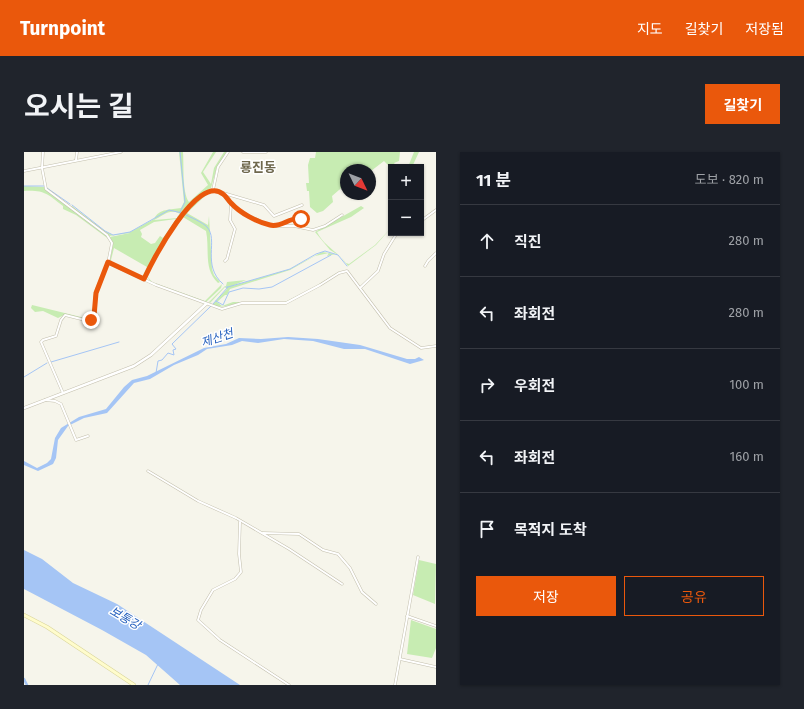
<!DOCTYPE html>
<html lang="ko">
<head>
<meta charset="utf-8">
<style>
	:root { --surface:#171b24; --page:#20242c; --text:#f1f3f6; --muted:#9ea1a6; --line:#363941; --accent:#ea580c }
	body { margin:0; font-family:"Fira Sans","Noto Sans KR",sans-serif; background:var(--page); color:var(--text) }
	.controls { position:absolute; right:12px; top:12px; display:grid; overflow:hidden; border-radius:0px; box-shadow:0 1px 3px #0004 }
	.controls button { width:36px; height:36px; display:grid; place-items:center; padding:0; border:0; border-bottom:1px solid var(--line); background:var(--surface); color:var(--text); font:20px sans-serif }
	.compass { position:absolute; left:316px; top:12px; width:36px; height:36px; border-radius:50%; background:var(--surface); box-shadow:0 1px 3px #0004; rotate:133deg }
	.stop { position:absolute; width:12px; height:12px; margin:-9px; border:3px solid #ea580c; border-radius:50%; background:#fff }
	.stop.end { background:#ea580c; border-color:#fff; box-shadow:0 1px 4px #0008 }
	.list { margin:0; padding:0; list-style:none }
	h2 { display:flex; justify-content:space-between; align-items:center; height:52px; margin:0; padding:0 16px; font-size:17px }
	h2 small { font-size:13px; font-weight:400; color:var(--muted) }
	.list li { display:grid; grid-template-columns:26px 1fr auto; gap:12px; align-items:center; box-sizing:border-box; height:72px; padding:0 16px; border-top:1px solid var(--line) }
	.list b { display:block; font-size:15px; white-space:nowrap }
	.list em { font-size:13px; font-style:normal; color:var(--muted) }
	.actions { display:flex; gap:8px; padding:12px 16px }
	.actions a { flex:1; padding:9px 0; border:1px solid var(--accent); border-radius:0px; text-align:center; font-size:14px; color:var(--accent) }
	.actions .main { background:var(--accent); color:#fff }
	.icon { flex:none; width:22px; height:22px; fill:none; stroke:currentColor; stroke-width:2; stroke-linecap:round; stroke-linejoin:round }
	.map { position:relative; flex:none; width:412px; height:533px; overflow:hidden; border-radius:0px }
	header { display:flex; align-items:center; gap:24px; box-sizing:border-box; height:56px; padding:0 20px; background:var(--accent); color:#fff }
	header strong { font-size:19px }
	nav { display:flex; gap:22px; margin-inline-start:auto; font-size:14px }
	.intro { display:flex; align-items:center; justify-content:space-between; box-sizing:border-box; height:96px; padding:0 24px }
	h1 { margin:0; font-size:28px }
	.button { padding:10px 18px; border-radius:0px; background:var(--accent); color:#fff; font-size:14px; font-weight:700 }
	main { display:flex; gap:24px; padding:0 24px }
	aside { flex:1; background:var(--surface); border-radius:0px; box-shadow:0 1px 3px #0004 }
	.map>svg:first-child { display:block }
	.green { fill:#c7ecb2; fill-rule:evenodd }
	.water { fill:#a5c5f5 }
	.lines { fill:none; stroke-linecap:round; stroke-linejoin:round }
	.stream { stroke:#a5c5f5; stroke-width:1 }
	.canal { stroke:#a5c5f5; stroke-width:2.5 }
	.minor-casing { stroke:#c3bfad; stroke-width:3 }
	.tertiary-casing { stroke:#c3bfad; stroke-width:3.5 }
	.secondary-casing { stroke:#d9d499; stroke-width:4 }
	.minor { stroke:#fff; stroke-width:2 }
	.tertiary { stroke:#fff; stroke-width:2.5 }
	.secondary { stroke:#fffccc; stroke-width:3 }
	.route { stroke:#ea580c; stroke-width:5 }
	.labels { text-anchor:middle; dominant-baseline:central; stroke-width:3; stroke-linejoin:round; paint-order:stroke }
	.water-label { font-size:12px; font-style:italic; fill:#2963bf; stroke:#fff }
	.quarter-label { font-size:13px; font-weight:bold; fill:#6f684e; stroke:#fff }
</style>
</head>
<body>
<header>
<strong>Turnpoint</strong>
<nav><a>지도</a><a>길찾기</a><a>저장됨</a></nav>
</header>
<div class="intro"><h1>오시는 길</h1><a class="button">길찾기</a></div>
<main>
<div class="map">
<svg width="412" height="533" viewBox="0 0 412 533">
	<rect width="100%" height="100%" fill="#f6f5eb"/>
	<g class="green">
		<path d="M 155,0 L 159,0 C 160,12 158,41 165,50 L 184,33 L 177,21 L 189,0 L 192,0 L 179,20 L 187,32 L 190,16 L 200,0 L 203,0 L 193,15 L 187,36 L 176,43 L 155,66 L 153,65 L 156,62 C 146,56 139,64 130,68 L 154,66 L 137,91 L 120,123 L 115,124 L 88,112 L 86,108 L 89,92 L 86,85 L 106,81 L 85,84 L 47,55 L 48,54 L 81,79 L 89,83 L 106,80 L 130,67 C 135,56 147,58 157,56 L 160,50 ZM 152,67 L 139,86 L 136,84 L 131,91 L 127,92 L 117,85 L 118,82 L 116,78 L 130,70 ZM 90,96 L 123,115 L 119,123 L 112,123 L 89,112 L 87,108 Z"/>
		<path d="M 292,0 L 376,0 L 375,9 L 370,11 L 373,15 L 367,16 L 360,9 L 347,19 L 346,17 L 322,18 L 322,32 L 308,44 L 309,50 L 299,59 L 293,61 L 286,55 L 285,39 L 283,39 L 282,31 L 285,31 L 284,13 L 286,6 L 291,6 Z"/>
		<path d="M 390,0 L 395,0 L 388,15 L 384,15 Z"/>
		<path d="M 0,34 L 21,35 L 20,36 L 23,39 L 83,84 C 95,96 74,128 71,143 C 69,151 72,161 68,168 L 40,163 L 34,166 L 19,159 L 11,160 L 7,156 L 8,153 L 57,165 L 67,166 C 71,158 68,149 70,140 C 74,127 90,102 86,88 L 52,63 L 39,57 L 39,54 C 23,42 21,38 0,39 Z"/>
		<path d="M 183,42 L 163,61 L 184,73 L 185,64 L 188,117 L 190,123 L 196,130 L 194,131 C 179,117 186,97 182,79 L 159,65 L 139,92 L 123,124 L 128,130 L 181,149 L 198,132 L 197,136 L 182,150 L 127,130 L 122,123 C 132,101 145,80 161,62 C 167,57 174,45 183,42 Z"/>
		<path d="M 337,54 L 340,56 L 327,65 L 293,80 C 300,94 314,100 322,111 L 325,112 L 351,93 L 367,76 L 352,93 L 324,114 L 316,104 L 306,98 L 291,80 Z"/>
		<path d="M 298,100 L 312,102 L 303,104 L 305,101 L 291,104 L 266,118 L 206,137 L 203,143 L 201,143 L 193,150 L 198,154 L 209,150 L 258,150 L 259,151 L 289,136 L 316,119 C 303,128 274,149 259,151 C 246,153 232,150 218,151 C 207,152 199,157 188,153 L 203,137 L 201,135 L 186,151 L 185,150 L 201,134 L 203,135 L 202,134 L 203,130 L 222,128 L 208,134 L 266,117 Z"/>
		<path d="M 395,408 L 412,412 L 411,452 L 389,443 Z"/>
		<path d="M 387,468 L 412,477 L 412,496 L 408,506 L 383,502 Z"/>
	</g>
	<g class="water">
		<path d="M 264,185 L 294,187 L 336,193 L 383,207 L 391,207 L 395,205 L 400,208 L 386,212 L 341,197 L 320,197 L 289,189 L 260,187 L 234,191 L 218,189 L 208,193 L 183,197 L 174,203 L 150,213 L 126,227 L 110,231 L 83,261 L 60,266 L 44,274 L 34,288 L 32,306 L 29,312 L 14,319 L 0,313 L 0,309 L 13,316 L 23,311 L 27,307 L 31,286 L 37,276 L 55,265 L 82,257 L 100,235 L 108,228 L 123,224 L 180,196 L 202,192 L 215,186 L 237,187 Z"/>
		<path d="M 0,398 L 18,407 L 49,431 L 93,452 L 216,533 L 156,533 L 122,503 L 78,478 L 0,437 Z"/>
	</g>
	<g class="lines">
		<g class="stream">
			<path d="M 0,34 L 20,34"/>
			<path d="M 23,36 L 46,52"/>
			<path d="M 48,53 L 81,79 L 89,83 L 106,80 L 145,58 L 158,61"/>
			<path d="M 156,60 L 161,50 L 156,0"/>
			<path d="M 162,63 C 168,66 178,70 183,75 C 195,88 177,113 199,132"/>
			<path d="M 204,135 L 266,117 L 292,102 L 301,99 L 314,103 L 323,114"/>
			<path d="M 192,149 L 199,153 L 205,140 L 219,136 L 235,137 L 248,135 L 307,103"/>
			<path d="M 189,152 L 204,135 L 202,135"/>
			<path d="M 27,210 L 95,190"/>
			<path d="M 132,221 L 134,209 L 138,208 L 144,201 L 150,203 L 149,198 L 152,197 L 148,192 L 187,154"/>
			<path d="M 0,225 L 23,211"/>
			<path d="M 124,533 L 134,512"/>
		</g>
		<path class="canal" d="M 0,527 L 3,533"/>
		<defs>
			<g id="minor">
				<path d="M 19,0 L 18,16 L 22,37 L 83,83 L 88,91 L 84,111 L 71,145 L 70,166 L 65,169 L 41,163 L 37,168 L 32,184 L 19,188 L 17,190 L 39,241"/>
				<path d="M 219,0 L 242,0"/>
				<path d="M 52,8 L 53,0"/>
				<path d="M 0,19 L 97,0"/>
				<path d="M 189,38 L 194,15 L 204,0"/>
				<path d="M 199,42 L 207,52 L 223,63 L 247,74 L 270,74 L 289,78 L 301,74 L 318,63"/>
				<path d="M 397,69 L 412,58"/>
				<path d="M 255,73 L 270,66 L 280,67"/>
				<path d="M 201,109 L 203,107 L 211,77 L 206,68 L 207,52"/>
				<path d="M 84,111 L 132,133 L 198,157 L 218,151 L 262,151 L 296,133 L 315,121 L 323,119 L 366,176 L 397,196 L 412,194"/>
				<path d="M 401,114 L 404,109 L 412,101"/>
				<path d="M 120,127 C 131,103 161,44 189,38 L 240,53 L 250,64 L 278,53"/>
				<path d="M 336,136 L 354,119 L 360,102 L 373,81"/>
				<path d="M 21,248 L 31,249 L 37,252 L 52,288 L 64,284"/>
				<path d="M 124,319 L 174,349 L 212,366 L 265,397 L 318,432"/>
				<path d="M 216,370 L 215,402 L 217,420 L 211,427 L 189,438 L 177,458 L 174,468 L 196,488 L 265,533"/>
				<path d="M 239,381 L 275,382 L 299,398 L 314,402 L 326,416 L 338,440 L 352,452"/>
				<path d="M 383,464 L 412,474"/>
				<path d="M 376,507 L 412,515"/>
				<path d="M 371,533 L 394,405"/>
			</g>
			<path id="tertiary" d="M 0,256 L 110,214 L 127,203 L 182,152"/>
			<path id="secondary" d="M 0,463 L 23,475 L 110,533"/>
		</defs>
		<use href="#minor" class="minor-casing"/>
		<use href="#tertiary" class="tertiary-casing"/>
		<use href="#secondary" class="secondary-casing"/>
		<use href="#minor" class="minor"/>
		<use href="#tertiary" class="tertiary"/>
		<use href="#secondary" class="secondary"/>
	</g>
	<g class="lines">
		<path class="route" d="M 67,168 L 70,164 L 72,141 L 84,110 L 120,127 C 128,110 173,21 199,42 C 202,44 204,48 207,51 C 216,61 233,70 246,73 C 258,76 266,64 277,67"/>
	</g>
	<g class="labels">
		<g class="water-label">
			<text transform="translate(193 186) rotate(-18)">제산천</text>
			<text transform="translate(101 466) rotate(30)">보통강</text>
		</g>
		<g class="quarter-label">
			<text x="234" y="15">룡진동</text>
		</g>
	</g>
</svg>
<div class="controls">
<button>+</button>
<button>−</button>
</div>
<svg class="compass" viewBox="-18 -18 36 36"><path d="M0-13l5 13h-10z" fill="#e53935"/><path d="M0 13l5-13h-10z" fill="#9ea1a6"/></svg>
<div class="stop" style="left:277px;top:67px"></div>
<div class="stop end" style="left:67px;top:168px"></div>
</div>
<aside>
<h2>11 분<small>도보 · 820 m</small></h2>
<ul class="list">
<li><svg class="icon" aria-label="ahead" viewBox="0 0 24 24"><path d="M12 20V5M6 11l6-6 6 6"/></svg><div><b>직진</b></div><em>280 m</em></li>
<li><svg class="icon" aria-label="left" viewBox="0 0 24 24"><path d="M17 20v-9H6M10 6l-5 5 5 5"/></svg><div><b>좌회전</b></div><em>280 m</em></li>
<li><svg class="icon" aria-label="right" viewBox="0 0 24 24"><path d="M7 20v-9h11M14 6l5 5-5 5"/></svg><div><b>우회전</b></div><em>100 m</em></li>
<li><svg class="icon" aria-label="left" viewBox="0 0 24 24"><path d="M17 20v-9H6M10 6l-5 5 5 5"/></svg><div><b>좌회전</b></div><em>160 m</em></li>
<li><svg class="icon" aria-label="arrive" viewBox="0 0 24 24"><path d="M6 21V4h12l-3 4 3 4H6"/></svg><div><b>목적지 도착</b></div></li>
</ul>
<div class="actions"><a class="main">저장</a><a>공유</a></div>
</aside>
</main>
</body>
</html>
